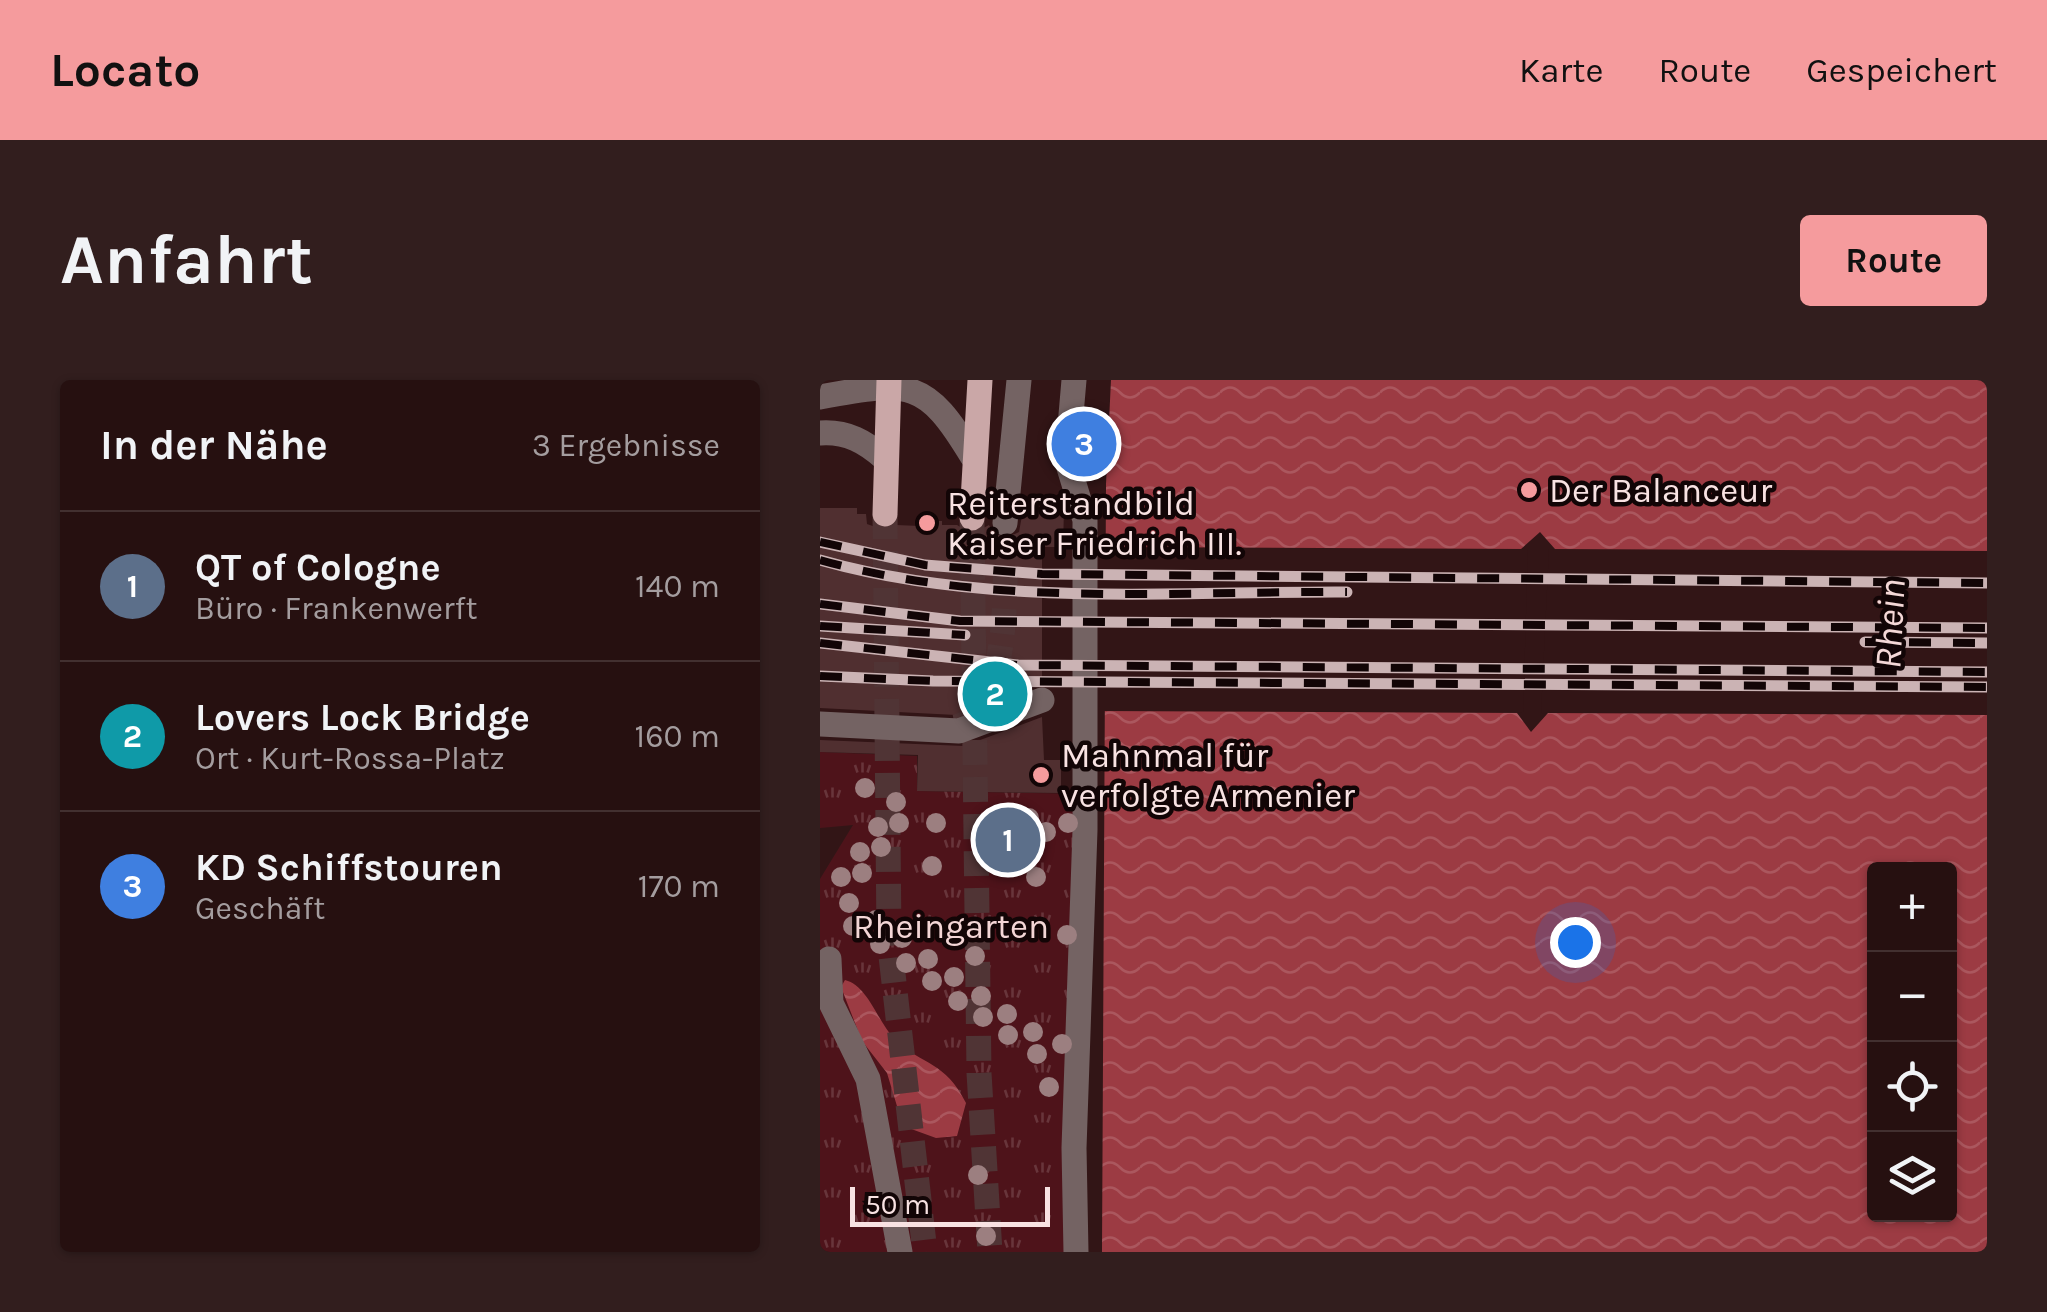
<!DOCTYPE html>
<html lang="de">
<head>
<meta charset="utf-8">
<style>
	:root { --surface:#261010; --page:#321e1e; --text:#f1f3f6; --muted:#a49d9f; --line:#423030; --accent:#f59b9d }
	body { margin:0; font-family:Karla,sans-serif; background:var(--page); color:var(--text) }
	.controls { position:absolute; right:30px; bottom:30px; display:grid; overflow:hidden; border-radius:10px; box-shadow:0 2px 8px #0004 }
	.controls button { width:90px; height:90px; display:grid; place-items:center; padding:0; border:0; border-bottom:2px solid var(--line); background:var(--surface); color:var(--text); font:50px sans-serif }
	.scale { position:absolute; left:30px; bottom:25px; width:200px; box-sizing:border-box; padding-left:10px; border:5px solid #f8e2e2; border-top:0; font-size:28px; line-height:35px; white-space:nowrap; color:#f8e2e2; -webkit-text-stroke:8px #120506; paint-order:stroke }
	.you { position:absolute; left:755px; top:562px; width:35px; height:35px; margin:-25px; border:8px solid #fff; border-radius:50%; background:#1a73e8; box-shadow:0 0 0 15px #1a73e833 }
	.badge { display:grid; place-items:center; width:65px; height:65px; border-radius:50%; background:var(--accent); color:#fff; font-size:32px; font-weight:700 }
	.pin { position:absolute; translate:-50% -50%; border:5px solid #fff; box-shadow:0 2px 10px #0006 }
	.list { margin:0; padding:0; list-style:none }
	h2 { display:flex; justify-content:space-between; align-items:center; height:130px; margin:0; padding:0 40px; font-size:42px }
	h2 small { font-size:32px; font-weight:400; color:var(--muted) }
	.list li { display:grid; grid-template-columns:65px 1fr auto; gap:30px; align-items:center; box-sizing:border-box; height:150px; padding:0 40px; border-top:2px solid var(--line) }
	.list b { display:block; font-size:38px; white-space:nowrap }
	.list p { margin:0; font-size:32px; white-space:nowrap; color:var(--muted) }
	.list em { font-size:32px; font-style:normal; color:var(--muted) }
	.icon { flex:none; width:55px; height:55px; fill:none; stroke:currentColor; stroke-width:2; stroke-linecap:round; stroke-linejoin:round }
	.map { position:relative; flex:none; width:1167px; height:872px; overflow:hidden; border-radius:10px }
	header { display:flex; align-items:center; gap:60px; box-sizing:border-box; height:140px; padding:0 50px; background:var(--accent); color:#111 }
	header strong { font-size:48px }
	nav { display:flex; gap:55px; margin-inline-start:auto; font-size:35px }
	.intro { display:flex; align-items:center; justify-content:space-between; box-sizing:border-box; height:240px; padding:0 60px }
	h1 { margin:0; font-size:70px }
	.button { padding:25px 45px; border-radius:10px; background:var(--accent); color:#111; font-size:35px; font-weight:700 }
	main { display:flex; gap:60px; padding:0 60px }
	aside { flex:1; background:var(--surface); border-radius:10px; box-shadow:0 2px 8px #0004 }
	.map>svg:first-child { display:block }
	.grass { fill:url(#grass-tufts) }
	.water { fill:url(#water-waves); fill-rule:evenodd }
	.pier { fill:#321516 }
	.building { fill:#502f30 }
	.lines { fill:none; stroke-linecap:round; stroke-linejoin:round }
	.minor-tunnel { stroke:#503435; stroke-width:25; stroke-dasharray:25 12; stroke-linecap:butt }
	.major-tunnel { stroke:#503435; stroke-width:25; stroke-dasharray:25 12; stroke-linecap:butt }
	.minor { stroke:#746363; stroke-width:25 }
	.major { stroke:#caa7a7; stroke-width:25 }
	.rail-casing { stroke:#cbb3b4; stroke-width:11 }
	.rail { stroke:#120506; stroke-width:8; stroke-dasharray:22; stroke-linecap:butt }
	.tree { fill:#9c7f80 }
	.poi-dot { fill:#f59b9d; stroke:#120506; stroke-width:4 }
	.labels { text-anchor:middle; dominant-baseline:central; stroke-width:9; stroke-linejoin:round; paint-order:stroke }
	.poi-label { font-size:35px; fill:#f8e2e2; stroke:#120506; text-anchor:start }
	.park-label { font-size:35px; fill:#f3d6d6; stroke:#120506 }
	.water-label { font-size:38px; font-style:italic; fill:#f4d8d7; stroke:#120506 }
</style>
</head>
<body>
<header>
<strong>Locato</strong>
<nav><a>Karte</a><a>Route</a><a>Gespeichert</a></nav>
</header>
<div class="intro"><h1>Anfahrt</h1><a class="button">Route</a></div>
<main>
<aside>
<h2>In der Nähe<small>3 Ergebnisse</small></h2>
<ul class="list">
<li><span class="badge" style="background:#5c6f8a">1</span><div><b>QT of Cologne</b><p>Büro · Frankenwerft</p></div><em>140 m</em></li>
<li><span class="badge" style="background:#0f9aa8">2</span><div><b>Lovers Lock Bridge</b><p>Ort · Kurt-Rossa-Platz</p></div><em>160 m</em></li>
<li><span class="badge" style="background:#3f7fe0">3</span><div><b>KD Schiffstouren</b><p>Geschäft</p></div><em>170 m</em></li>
</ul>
</aside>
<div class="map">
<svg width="1167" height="872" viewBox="0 0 1167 872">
	<defs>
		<pattern id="grass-tufts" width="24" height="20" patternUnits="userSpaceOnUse" patternTransform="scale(2.5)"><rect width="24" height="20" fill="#4e131a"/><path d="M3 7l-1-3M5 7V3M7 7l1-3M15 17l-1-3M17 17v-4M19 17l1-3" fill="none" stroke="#68353b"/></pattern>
		<pattern id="water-waves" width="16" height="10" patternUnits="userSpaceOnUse" patternTransform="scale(2.5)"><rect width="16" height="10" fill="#9c3b43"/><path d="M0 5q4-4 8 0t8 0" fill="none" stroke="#ab575e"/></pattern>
	</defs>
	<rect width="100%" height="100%" fill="#321516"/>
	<path class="grass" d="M 0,372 L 97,376 L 97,411 L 265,414 L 256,872 L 0,872 L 0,499 L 33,445 L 0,448 Z"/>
	<g class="water">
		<path d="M 291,0 L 1167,0 L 1167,872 L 282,872 L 286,104 ZM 720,152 L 735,169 L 728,333 L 711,352 L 697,333 L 701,169 ZM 1054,489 L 1130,489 L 1130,834 L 1054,834 Z"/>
		<path d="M 25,600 C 49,606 58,644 76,660 C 103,686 125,681 146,723 L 137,756 L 116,758 L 83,746 L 67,693 L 42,661 L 21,607 Z"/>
	</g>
	<g class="pier">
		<path d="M 280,167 L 708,169 L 703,333 L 279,331 Z"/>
		<path d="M 729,169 L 1167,171 L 1167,335 L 721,333 Z"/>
	</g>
	<g class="building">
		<path d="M 0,128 L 37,128 L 37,134 L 46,134 L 47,144 L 64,150 L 76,145 L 100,146 L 100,141 L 122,141 L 122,145 L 137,145 L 152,154 L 169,145 L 175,156 L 184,159 L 199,152 L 203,130 L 244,129 L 243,167 L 222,167 L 222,304 L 136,335 L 0,328 Z"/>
		<path d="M 222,337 L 224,380 L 241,380 L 241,413 L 97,411 L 98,375 L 0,372 L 0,360 L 144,366 Z"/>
	</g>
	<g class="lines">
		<path class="minor-tunnel" d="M 135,347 C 193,336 185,189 185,143"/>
		<g class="major-tunnel">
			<path d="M 65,134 L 69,559 L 105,872"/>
			<path d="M 152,138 L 159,693 L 170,872"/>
		</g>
		<g class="minor">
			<path d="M 254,0 L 247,81 L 265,140 L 265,450 L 254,768 L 256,872"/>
			<path d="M 0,17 C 91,0 106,0 152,76"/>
			<path d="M 0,53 C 27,51 46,62 65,79"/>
			<path d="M 185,143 L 199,0"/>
			<path d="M 0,344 L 139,351 L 222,320"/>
			<path d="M 9,579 L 11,623 L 48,699 L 80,872"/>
		</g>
		<g class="major">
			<path d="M 65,134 L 69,0"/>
			<path d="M 152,138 L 160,0"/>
		</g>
		<defs>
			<g id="rail">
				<path d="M 0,162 L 105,185 L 222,194 L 1167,203"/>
				<path d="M 0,180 C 169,228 354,211 527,212"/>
				<path d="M 0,224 L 140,241 L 1167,248"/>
				<path d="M 0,246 L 145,255"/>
				<path d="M 1045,262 L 1167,263"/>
				<path d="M 0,263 L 198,285 L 1167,292"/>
				<path d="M 0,296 L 113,301 L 1167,307"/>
			</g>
		</defs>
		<use href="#rail" class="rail-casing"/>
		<use href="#rail" class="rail"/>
	</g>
	<g class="tree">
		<circle cx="45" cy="408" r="10"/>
		<circle cx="76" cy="422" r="10"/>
		<circle cx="209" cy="438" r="10"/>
		<circle cx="79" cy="443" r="10"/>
		<circle cx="116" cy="443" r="10"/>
		<circle cx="248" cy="443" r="10"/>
		<circle cx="58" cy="447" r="10"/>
		<circle cx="226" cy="452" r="10"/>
		<circle cx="61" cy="467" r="10"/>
		<circle cx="40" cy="472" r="10"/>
		<circle cx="112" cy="486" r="10"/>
		<circle cx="42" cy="493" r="10"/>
		<circle cx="21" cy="497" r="10"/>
		<circle cx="216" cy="497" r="10"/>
		<circle cx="29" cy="523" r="10"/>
		<circle cx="56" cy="540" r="10"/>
		<circle cx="33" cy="546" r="10"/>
		<circle cx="247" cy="555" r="10"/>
		<circle cx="82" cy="558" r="10"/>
		<circle cx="60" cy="564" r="10"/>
		<circle cx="155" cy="576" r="10"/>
		<circle cx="108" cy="579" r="10"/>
		<circle cx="86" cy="583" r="10"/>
		<circle cx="134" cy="597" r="10"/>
		<circle cx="112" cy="601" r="10"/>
		<circle cx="161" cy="616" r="10"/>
		<circle cx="138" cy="621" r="10"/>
		<circle cx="187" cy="634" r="10"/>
		<circle cx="163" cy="637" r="10"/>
		<circle cx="213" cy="652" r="10"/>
		<circle cx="188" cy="655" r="10"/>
		<circle cx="242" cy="664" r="10"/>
		<circle cx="217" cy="674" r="10"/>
		<circle cx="229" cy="707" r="10"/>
		<circle cx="158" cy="795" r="10"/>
		<circle cx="166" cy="856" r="10"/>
	</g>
	<g class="poi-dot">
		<circle cx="709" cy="110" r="10"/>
		<circle cx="107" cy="143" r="10"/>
		<circle cx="221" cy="395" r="10"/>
	</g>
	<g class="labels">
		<g class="poi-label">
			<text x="729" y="110">Der Balanceur</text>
			<text x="127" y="123">Reiterstandbild<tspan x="127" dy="40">Kaiser Friedrich III.</tspan></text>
			<text x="241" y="375">Mahnmal für<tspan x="241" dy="40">verfolgte Armenier</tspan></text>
		</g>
		<g class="park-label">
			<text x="131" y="546">Rheingarten</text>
		</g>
		<g class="water-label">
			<text transform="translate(1070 244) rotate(-87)">Rhein</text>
		</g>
	</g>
</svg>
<div class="controls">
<button>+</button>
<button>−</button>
<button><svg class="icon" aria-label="locate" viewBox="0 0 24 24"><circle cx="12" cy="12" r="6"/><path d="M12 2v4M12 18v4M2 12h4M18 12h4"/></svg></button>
<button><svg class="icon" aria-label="layers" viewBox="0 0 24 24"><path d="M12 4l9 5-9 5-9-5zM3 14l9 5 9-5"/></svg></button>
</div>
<div class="scale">50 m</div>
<div class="you"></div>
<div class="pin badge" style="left:188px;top:460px;background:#5c6f8a">1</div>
<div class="pin badge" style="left:175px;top:314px;background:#0f9aa8">2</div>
<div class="pin badge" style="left:264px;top:64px;background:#3f7fe0">3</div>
</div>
</main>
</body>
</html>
